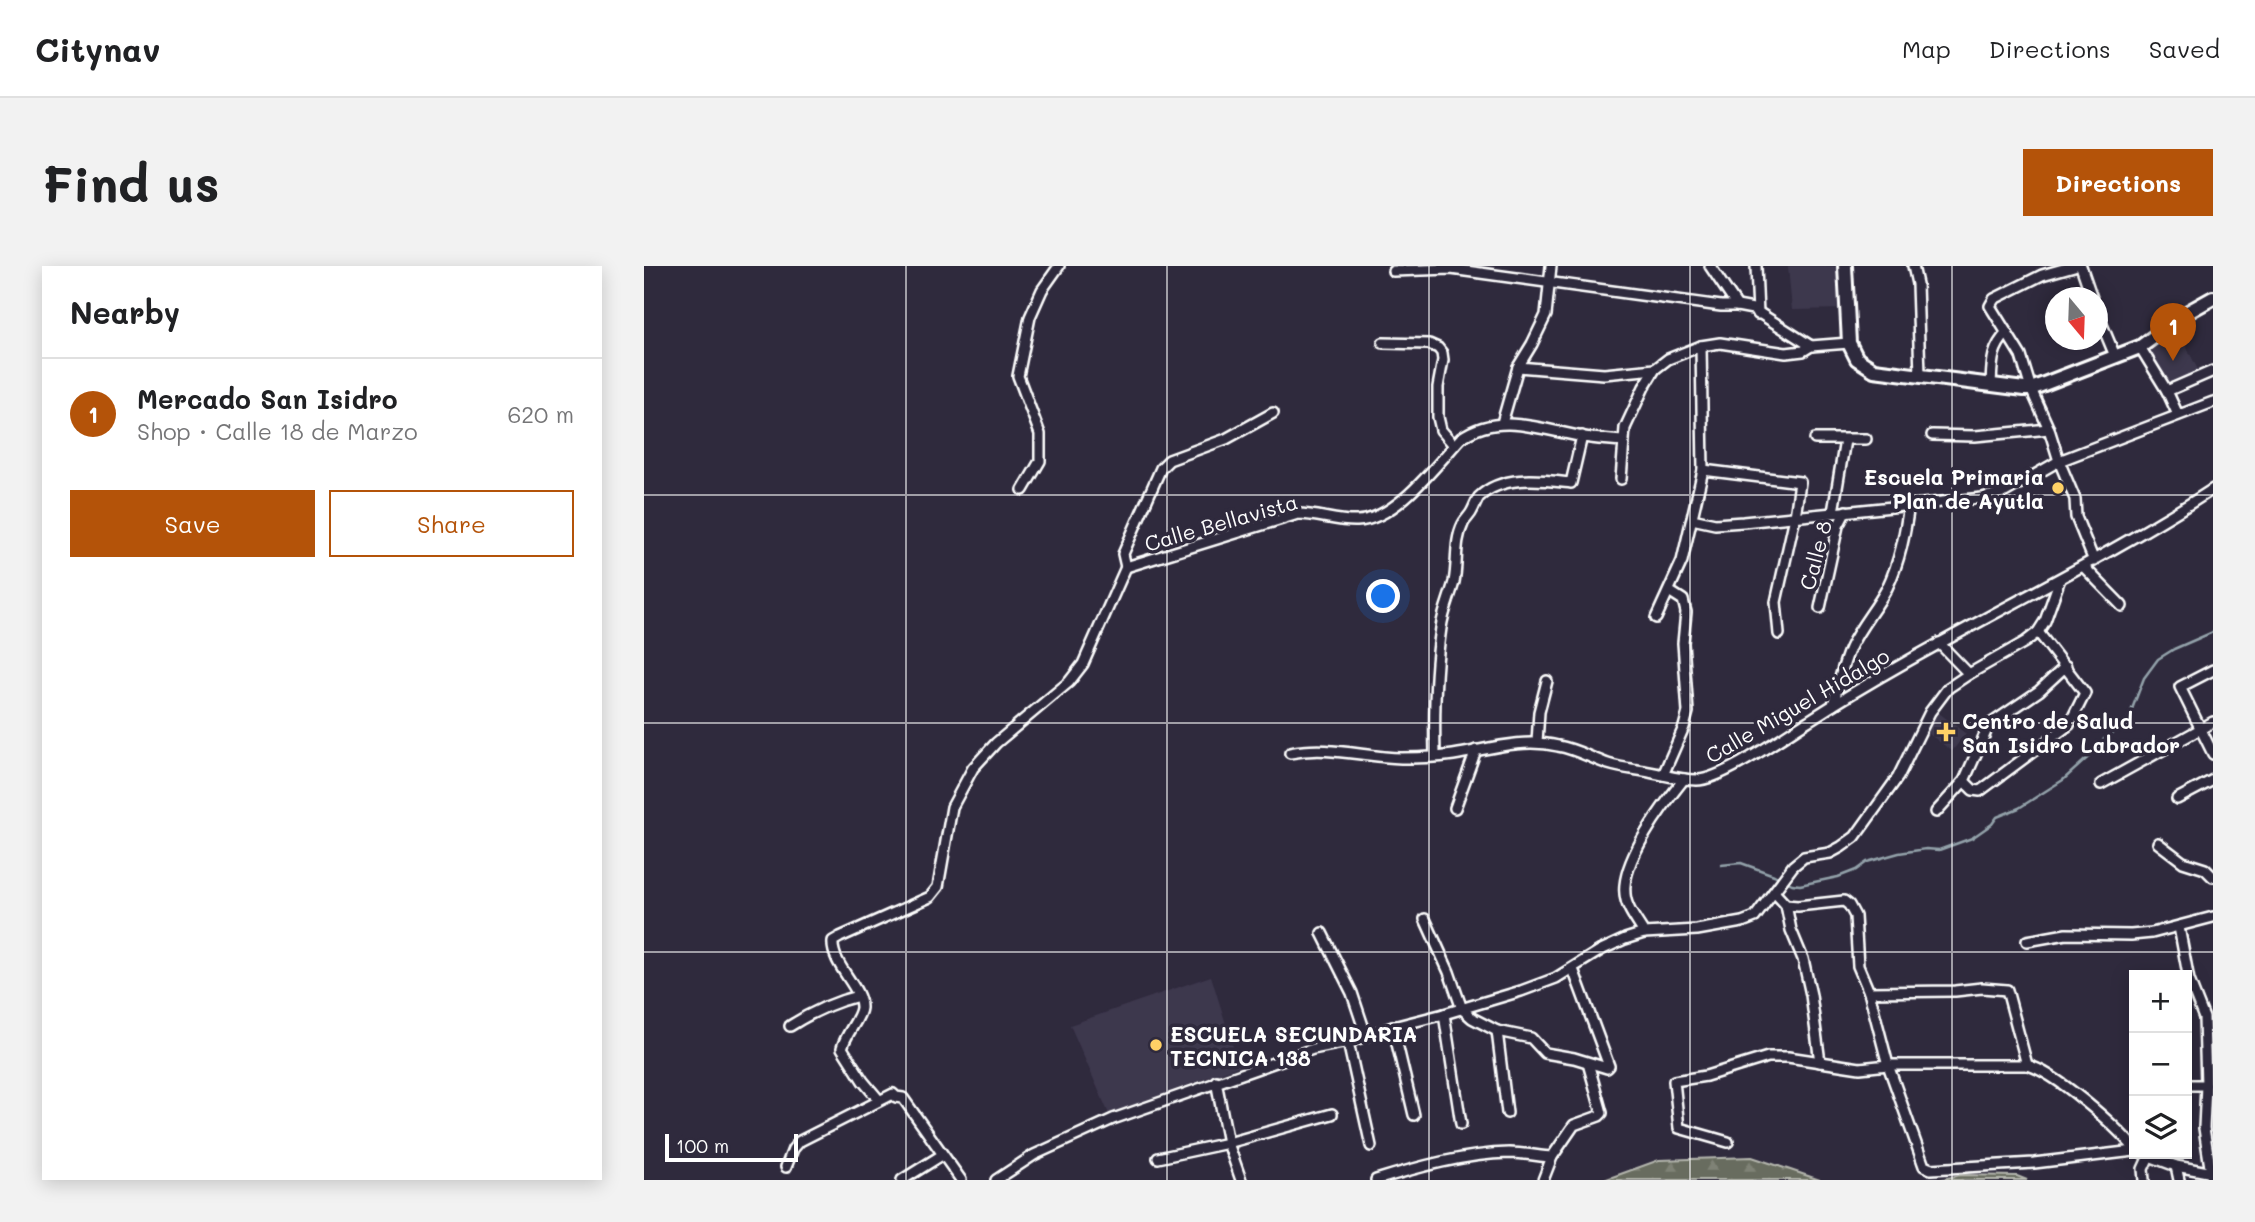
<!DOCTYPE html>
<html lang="en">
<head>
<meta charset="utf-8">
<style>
	:root { --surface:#fff; --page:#f2f2f2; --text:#202124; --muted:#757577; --line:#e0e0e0; --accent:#b45309 }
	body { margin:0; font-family:Mali,sans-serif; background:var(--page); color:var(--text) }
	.controls { position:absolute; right:21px; bottom:21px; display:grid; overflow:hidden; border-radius:0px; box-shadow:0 4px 18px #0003 }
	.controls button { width:63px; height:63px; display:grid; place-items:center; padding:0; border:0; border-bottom:2px solid var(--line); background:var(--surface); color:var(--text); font:35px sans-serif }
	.compass { position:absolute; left:1401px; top:21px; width:63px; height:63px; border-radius:50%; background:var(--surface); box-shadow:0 4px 18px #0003; rotate:161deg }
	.scale { position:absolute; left:21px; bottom:18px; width:133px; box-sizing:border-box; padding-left:7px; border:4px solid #fff; border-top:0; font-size:19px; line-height:24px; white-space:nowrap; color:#fff; -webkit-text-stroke:5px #2f2a3d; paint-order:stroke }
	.you { position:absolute; left:740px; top:331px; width:24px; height:24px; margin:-18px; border:5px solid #fff; border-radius:50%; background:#1a73e8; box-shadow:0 0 0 10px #1a73e833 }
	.badge { display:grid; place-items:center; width:46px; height:46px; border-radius:50%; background:var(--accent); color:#fff; font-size:23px; font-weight:700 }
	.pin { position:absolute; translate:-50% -58px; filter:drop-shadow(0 2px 4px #0008) }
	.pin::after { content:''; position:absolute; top:37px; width:24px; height:21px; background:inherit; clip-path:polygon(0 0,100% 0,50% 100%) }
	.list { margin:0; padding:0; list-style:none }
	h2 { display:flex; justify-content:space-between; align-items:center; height:91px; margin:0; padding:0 28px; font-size:30px }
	h2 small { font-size:23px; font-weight:400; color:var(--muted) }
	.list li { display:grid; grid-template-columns:46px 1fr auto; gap:21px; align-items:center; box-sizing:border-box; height:112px; padding:0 28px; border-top:2px solid var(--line) }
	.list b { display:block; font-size:26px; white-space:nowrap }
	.list p { margin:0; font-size:23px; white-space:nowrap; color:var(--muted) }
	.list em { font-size:23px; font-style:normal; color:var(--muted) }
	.actions { display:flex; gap:14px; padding:21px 28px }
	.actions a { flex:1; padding:16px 0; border:2px solid var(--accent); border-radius:0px; text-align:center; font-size:24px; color:var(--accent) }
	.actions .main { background:var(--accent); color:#fff }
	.icon { flex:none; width:38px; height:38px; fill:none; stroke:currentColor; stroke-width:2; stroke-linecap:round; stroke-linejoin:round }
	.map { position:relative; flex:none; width:1569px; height:914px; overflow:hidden; border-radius:0px }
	header { display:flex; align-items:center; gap:42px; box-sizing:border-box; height:98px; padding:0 35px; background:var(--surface); border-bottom:2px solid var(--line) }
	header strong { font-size:33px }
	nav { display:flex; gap:38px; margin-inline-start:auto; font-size:24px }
	.intro { display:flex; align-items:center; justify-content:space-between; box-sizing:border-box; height:168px; padding:0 42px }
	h1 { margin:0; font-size:49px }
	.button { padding:18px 32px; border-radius:0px; background:var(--accent); color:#fff; font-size:24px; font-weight:700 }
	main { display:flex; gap:42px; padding:0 42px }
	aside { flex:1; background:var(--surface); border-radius:0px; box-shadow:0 4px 18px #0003 }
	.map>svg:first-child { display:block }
	.built { fill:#3e384e }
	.forest { fill:url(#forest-firs); stroke:#b4b6ae; stroke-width:2 }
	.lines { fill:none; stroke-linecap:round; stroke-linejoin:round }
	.stream { stroke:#93a2aa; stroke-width:2.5 }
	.street-casing { stroke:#fff; stroke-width:14 }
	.secondary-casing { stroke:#fff; stroke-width:18 }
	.street { stroke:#2f2a3d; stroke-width:9 }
	.secondary { stroke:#2f2a3d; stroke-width:12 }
	.grid { fill:none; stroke:#fff; stroke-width:2; stroke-opacity:0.55 }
	.poi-dot { fill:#ffd166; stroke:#2f2a3d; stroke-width:2.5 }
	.labels { text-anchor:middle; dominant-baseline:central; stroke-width:7; stroke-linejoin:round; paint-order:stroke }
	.poi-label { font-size:21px; font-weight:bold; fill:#fff; stroke:#2f2a3d; text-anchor:start }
	.street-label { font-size:21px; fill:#fff; stroke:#2f2a3d }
</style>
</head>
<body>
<header>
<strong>Citynav</strong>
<nav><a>Map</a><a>Directions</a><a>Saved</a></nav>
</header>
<div class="intro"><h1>Find us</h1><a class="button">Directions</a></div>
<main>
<aside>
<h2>Nearby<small></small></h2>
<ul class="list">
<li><span class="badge">1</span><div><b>Mercado San Isidro</b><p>Shop · Calle 18 de Marzo</p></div><em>620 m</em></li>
</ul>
<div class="actions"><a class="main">Save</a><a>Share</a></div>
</aside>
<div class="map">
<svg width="1569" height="914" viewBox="0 0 1569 914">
	<defs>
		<pattern id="forest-firs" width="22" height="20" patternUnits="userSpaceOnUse" patternTransform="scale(1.75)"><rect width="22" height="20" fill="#686c5e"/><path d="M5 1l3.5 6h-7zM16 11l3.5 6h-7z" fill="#7f8276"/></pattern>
	</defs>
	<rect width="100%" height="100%" fill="#2f2a3d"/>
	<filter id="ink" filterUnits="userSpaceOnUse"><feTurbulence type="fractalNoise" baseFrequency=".0143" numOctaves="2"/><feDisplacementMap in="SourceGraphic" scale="14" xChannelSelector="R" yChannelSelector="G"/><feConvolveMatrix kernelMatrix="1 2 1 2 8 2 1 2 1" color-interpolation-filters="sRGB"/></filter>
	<g filter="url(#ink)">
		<g class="built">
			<path d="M 1144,0 L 1195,0 L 1200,43 L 1148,44 Z"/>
			<path d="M 1535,66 L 1556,108 L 1524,122 L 1500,82 Z"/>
			<path d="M 1295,447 L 1322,468 L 1308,485 L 1281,465 Z"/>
			<path d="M 567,710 L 595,800 L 465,848 L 426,759 Z"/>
		</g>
		<g class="forest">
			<path d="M 1108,891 L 1176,914 L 960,914 L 1015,894 Z"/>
			<path d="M 1316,909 L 1373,910 L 1383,914 L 1295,914 Z"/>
		</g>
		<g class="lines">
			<path class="stream" d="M 1077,599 L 1097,597 L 1130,609 L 1148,618 L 1156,619 L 1194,611 L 1212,604 L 1223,596 L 1255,587 L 1282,583 L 1295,584 L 1328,572 L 1348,558 L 1353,551 L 1375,542 L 1419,514 L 1450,486 L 1460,473 L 1483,456 L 1500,412 L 1514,393 L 1530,383 L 1569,366"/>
			<defs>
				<g id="street">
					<path d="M 1066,0 L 1093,40"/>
					<path d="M 1112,0 L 1114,48"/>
					<path d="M 1269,0 L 1273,18 L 1276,109"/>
					<path d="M 1430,0 L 1398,9 L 1350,33 L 1346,40 L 1377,90 L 1387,123 L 1405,163 L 1415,195 L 1431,233 L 1432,251 L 1450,295"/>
					<path d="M 1437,0 L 1448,32"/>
					<path d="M 749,5 L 807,3 L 1077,40 L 1093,40 L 1109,43 L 1167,80 L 1205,77"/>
					<path d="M 1454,49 L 1471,90"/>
					<path d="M 739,77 L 785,78 L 794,82 L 798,87 L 799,94 L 794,121 L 794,151 L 797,164 L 810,179"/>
					<path d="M 1496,81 L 1523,125 L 1534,149"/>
					<path d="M 874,101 L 960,108 L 1011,103"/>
					<path d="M 1347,119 C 1348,98 1347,83 1363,67"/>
					<path d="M 1523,125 L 1569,105"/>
					<path d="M 858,157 L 874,101 L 888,78 L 902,49 L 907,0"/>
					<path d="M 1288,169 L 1331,170 L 1405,163"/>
					<path d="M 1171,173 L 1222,173"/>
					<path d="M 1059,204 L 1156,216 L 1151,251 L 1132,336 L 1135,368"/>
					<path d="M 977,213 L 981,162 L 1000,121 L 1011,103 L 1024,93 L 1057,80 L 1076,77 L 1142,87 L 1159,85 L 1167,80"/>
					<path d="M 379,224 L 396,195 L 396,168 L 374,110 L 386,51 L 398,24 L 415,0"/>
					<path d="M 1189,246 L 1201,174"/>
					<path d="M 1048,253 L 1071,258 L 1099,256 L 1338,232 L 1361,226 L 1415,195 L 1569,136"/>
					<path d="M 482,301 L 654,248 C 674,248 694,256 713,255 C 752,254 792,199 817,172 C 855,145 898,164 940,171 C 953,173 966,174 978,175"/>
					<path d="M 482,301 L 479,288 L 517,202 L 525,194 L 582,173 L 629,147"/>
					<path d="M 1440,301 L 1478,340"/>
					<path d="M 1176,342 L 1194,260 L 1202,245"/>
					<path d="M 1012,352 L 1038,295 L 1059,204 L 1057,80"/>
					<path d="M 1295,377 L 1325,408"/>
					<path d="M 1569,404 L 1536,421 L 1569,488"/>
					<path d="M 1189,439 C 1194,420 1198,400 1206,382 C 1216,360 1232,343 1243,322 C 1256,295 1261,268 1265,238"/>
					<path d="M 893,476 L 895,446 L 903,415"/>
					<path d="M 646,487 C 684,479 719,491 757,492 C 774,492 799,491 815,488 C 848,482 880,472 914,480 C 932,483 947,492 964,498 C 976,502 988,503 1000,505 C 1018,508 1035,514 1053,514 C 1078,514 1141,469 1164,455 C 1295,370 1438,308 1569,223"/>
					<path d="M 791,489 C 790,448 791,402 797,362 C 799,346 806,331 810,316 C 814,297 810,276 819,258 C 821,253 826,250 828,245 C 831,240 832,235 835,231 C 859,208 898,214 927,217 L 938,170"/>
					<path d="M 1019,509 L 1040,461 L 1044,446 L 1039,377 L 1042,346 L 1039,334 L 1025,325"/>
					<path d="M 1320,515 L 1329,524 L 1336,525 L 1425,459 L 1441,427 L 1394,366"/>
					<path d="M 1457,518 L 1569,456"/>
					<path d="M 1533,533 L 1569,514"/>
					<path d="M 811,542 L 832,484"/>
					<path d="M 1292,546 L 1320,515 L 1345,459 L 1395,425 L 1422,400"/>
					<path d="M 1514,577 L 1539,596 L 1561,603 L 1569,611"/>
					<path d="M 1130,626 L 1142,639 L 1154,640 L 1200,635 L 1205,639 L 1211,650 L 1214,700 L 1225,726 L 1244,799 L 1280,900 L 1287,903 L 1390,897 L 1490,885"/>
					<path d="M 1142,639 L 1147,664 L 1159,693 L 1167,729 L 1176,796"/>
					<path d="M 781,653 L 805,706 L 818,743 L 828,752 L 853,765 L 887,772 L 901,787 L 930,792 L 963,802 L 965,800 L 929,703"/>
					<path d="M 1535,661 L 1545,714 L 1560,752 L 1562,819 L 1560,862 L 1568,914"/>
					<path d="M 678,667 L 708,727 L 722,769"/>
					<path d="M 1000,667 C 993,655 982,642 981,628 C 977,595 1020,538 1040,513"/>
					<path d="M 1383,675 L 1422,668 L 1487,669 L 1508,667 L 1569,651"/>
					<path d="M 1225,726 L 1311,725 L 1338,722 L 1363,724 L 1383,799"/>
					<path d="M 800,748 L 817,858"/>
					<path d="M 146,760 C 168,746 189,736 214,730"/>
					<path d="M 749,761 L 770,849"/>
					<path d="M 853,765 L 863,847"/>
					<path d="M 704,776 L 727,880"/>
					<path d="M 572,815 L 584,877 L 597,914"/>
					<path d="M 1543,819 L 1562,819"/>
					<path d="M 235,834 L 219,815 L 198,782 C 202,767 216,753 217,742 C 218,721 187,699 189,675 L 196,671 L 286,631 L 294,621 L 308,541 L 329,502 L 352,477 L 425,416 L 439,398 L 482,301"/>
					<path d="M 1084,876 L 1035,862 L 1030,815 L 1062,810 L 1124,791 L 1144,791 L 1216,802 L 1244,799 L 1383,799 C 1411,806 1471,859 1490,882"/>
					<path d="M 1500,888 L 1532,900 L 1569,907"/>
					<path d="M 514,892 L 584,877 L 688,848"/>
					<path d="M 1532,900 L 1535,914"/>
					<path d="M 142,901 L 149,883 L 156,875 L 249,828 L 252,831 L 259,832 L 317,914"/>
					<path d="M 258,914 L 298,889"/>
					<path d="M 352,914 L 390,889 L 469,853 L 669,783 L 704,776 L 749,761 L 800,748 L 877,725 L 912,712 L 957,684 L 981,673 L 1000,667 L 1053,664 L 1098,656 L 1111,651 L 1149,600 L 1160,591 L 1186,587 L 1197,581 L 1211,571 L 1254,511 L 1286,446 L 1304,422 L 1325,408 L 1381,376 L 1394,366 L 1401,355 L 1416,313"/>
					<path d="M 732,914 C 774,901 821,888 865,887 C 879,887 894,890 908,891"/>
					<path d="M 899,914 L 908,891 L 930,859 L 955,850 L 958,847 L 944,797"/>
					<path d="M 1500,914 L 1499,903 L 1505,890"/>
				</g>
				<path id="secondary" d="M 1201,0 L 1205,77 L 1213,93 L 1230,104 L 1380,123 L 1387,123 L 1496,81 L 1544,46 L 1569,32"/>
			</defs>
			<use href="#street" class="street-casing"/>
			<use href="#secondary" class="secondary-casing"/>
			<use href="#street" class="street"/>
			<use href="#secondary" class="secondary"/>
		</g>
	</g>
	<path class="grid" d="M 262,0 L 262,914M 523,0 L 523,914M 785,0 L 785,914M 1046,0 L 1046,914M 1308,0 L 1308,914M 0,229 L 1569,229M 0,457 L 1569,457M 0,686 L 1569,686"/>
	<g class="poi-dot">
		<circle cx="1414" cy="222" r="7"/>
		<path d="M1298.5 455.5h7v7h7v7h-7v7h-7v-7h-7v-7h7z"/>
		<circle cx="512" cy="779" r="7"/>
	</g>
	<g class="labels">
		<g class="poi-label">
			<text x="1400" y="210" text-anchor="end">Escuela Primaria<tspan x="1400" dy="24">Plan de Ayutla</tspan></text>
			<text x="1318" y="454">Centro de Salud<tspan x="1318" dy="24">San Isidro Labrador</tspan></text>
			<text x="526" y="767">ESCUELA SECUNDARIA<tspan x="526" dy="24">TECNICA 138</tspan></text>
		</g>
		<g class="street-label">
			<text transform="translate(577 256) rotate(-16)">Calle Bellavista</text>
			<text transform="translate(1171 289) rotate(-75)">Calle 8</text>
			<text transform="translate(1153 439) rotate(-30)">Calle Miguel Hidalgo</text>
		</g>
	</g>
</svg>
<div class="controls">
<button>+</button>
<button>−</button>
<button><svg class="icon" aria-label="layers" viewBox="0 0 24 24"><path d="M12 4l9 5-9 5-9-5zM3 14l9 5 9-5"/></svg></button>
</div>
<svg class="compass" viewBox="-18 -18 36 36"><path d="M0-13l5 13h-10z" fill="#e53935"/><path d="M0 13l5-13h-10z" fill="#757577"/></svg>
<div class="scale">100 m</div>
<div class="you"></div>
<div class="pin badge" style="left:1529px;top:95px">1</div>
</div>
</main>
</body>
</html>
